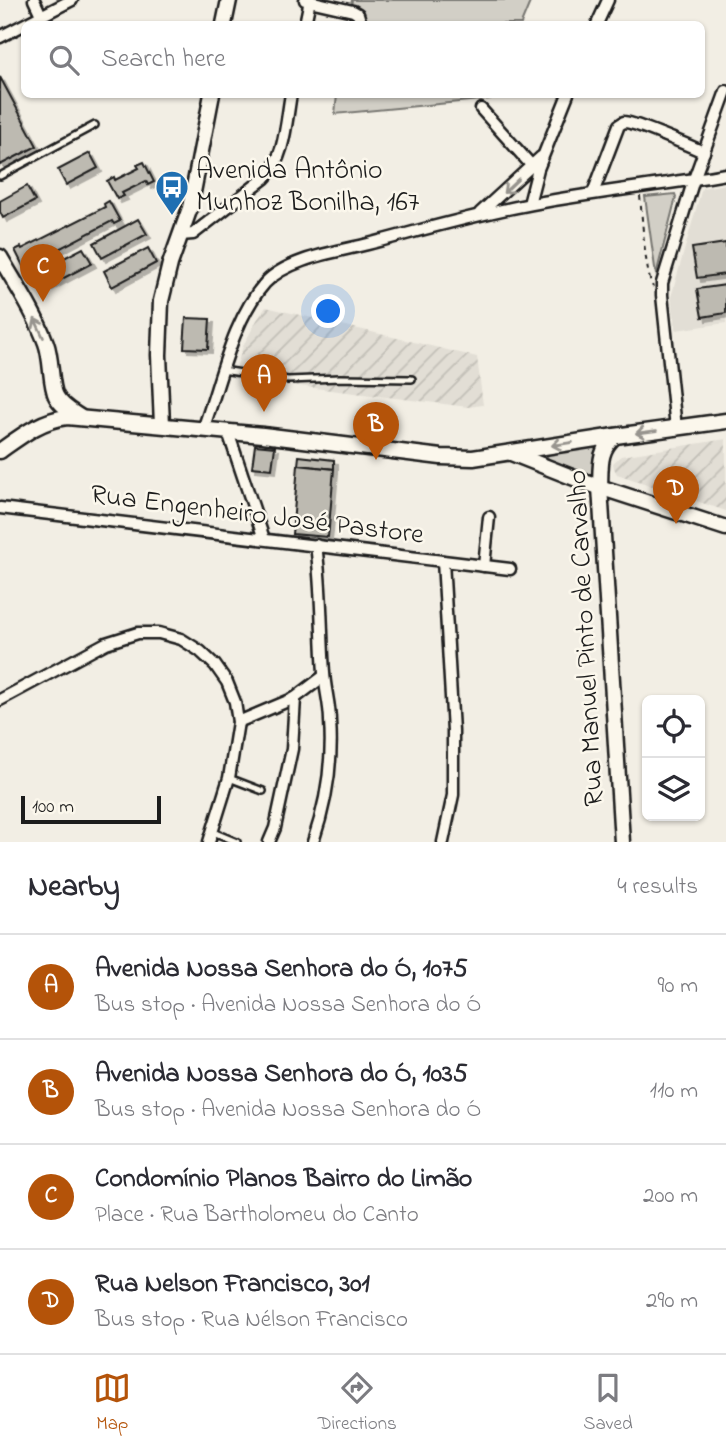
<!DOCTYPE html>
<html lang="en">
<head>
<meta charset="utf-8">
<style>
	:root { --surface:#fff; --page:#f2f2f3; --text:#2b2b33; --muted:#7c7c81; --line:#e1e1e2; --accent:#b45309 }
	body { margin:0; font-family:"Indie Flower",sans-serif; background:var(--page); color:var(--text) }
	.controls { position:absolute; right:21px; bottom:21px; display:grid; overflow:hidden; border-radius:10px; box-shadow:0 2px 5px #0004 }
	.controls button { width:63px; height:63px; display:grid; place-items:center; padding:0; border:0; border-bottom:2px solid var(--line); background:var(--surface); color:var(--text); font:35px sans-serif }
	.scale { position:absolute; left:21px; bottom:18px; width:140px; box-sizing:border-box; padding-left:7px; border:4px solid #1c1c1c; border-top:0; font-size:19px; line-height:24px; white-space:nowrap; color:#1c1c1c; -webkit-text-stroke:5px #fbf7ec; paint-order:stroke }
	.you { position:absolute; left:329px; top:312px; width:24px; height:24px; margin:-18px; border:5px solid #fff; border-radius:50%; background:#1a73e8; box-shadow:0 0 0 10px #1a73e833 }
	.badge { display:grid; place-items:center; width:46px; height:46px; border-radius:50%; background:var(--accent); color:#fff; font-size:23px; font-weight:700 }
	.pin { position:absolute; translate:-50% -58px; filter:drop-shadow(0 2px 4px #0008) }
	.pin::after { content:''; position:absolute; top:37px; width:24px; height:21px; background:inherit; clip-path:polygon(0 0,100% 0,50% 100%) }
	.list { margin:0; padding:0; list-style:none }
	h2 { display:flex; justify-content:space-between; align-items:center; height:91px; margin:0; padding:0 28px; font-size:30px }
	h2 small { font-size:23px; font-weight:400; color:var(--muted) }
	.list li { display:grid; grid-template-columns:46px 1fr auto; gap:21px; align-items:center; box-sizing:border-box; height:105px; padding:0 28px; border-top:2px solid var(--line) }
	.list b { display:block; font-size:26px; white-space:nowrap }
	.list p { margin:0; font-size:23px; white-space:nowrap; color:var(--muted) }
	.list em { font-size:23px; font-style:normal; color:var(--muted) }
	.icon { flex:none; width:38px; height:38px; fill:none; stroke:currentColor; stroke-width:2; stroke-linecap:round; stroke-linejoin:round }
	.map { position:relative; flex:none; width:726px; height:842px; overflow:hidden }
	.search { position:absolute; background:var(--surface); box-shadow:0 2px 5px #0004; left:21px; right:21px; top:21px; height:77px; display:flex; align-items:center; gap:18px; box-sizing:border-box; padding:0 24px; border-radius:10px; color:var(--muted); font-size:26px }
	.sheet { height:511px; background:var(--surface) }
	nav { display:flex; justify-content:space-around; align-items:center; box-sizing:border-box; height:98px; border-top:2px solid var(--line); background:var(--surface); font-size:19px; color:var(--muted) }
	nav a { display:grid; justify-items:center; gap:4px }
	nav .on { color:var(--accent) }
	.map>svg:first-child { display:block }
	.built { fill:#e2ded5 }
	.industrial { fill:url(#industrial-furrows) }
	.park { fill:#d2cfc6; stroke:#777671; stroke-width:2 }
	.building { fill:#bdbab1; stroke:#1c1c1c; stroke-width:2; filter:url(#shadow) }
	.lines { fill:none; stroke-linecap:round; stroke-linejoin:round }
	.lane-casing { stroke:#1c1c1c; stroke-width:10 }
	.street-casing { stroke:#1c1c1c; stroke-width:15 }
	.secondary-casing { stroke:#1c1c1c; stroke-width:19 }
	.path { stroke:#1c1c1c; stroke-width:2; stroke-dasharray:5 5; stroke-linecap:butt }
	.lane { stroke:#fbf7ec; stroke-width:5 }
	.street { stroke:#fbf7ec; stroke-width:10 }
	.secondary { stroke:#fbf7ec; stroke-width:14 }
	.oneway { stroke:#97948e }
	.labels { text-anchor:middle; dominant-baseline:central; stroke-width:5; stroke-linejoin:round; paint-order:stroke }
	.poi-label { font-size:28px; fill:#1c1c1c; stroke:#fbf7ec; text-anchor:start }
	.street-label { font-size:28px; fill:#1c1c1c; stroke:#fbf7ec }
</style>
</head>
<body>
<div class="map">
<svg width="726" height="842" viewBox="0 0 726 842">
	<defs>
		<pattern id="industrial-furrows" width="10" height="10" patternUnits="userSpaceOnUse" patternTransform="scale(1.75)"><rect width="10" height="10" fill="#e2ded5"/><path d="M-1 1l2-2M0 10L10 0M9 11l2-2" fill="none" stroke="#c1beb6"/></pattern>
		<filter id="shadow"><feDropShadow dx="4" dy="4" stdDeviation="0" flood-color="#0004"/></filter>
	</defs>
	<rect width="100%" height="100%" fill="#f2eee4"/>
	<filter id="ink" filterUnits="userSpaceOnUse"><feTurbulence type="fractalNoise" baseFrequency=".0143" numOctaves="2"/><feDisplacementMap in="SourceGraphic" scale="14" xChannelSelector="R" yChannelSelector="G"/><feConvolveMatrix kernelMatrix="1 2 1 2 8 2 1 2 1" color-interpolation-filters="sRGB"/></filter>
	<g filter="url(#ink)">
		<path class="built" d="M 726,184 L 726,323 L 676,330 L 671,297 L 702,188 Z"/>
		<g class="industrial">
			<path d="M 266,307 L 477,357 L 483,405 L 468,407 L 233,378 L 243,346 L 257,320 Z"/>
			<path d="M 726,439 L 726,511 L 617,474 L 614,468 L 613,463 L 621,456 Z"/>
		</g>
		<g class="park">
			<path d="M 352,0 L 531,0 L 521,24 L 348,24 Z"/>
			<path d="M 337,95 L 337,94 L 492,95 L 490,99 L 335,114 Z"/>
			<path d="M 675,194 L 676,197 L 656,275 L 645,197 Z"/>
			<path d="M 599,445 L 593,461 L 593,476 L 549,460 L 546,455 L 547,452 Z"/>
		</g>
		<g class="building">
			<path d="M 0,77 L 37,146 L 0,165 Z"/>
			<path d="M 90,153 L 98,168 L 66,185 L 58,170 Z"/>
			<path d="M 144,162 L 154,182 L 148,185 L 146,181 L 122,193 L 124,196 L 117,199 L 107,181 L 114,177 L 115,180 L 139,168 L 137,165 Z"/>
			<path d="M 27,186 L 35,201 L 3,218 L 0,212 L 0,201 Z"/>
			<path d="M 109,201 L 120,221 L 114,224 L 112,221 L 30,264 L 31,267 L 25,270 L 15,250 L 21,247 L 22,249 L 105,207 L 104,204 Z"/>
			<path d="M 138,219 L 147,234 L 102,258 L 94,243 Z"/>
			<path d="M 726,243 L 726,274 L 697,278 L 692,248 Z"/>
			<path d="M 83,248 L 92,263 L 47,287 L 39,271 Z"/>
			<path d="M 148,248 L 156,263 L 112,287 L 104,271 Z"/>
			<path d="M 726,285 L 726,313 L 702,317 L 697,289 Z"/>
			<path d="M 186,318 L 210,319 L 208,349 L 184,348 Z"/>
			<path d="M 255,445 L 275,447 L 272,469 L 252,467 Z"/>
			<path d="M 299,456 L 334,460 L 334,469 L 298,465 Z"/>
			<path d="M 298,465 L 334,469 L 329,527 L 293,524 Z"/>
			<path d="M 293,524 L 329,527 L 328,537 L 292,534 Z"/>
		</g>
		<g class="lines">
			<defs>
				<g id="lane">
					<path d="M 0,176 L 95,125"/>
					<path d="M 222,370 L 288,380 L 340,378 L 412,379"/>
					<path d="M 229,778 L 263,791"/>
					<path d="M 213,832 L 237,842"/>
				</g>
				<g id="street">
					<path d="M 34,0 L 41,15"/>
					<path d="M 305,0 L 353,11 L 358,14 L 361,24"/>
					<path d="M 305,24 L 310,0"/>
					<path d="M 597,24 L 608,0"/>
					<path d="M 0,37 L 72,0"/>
					<path d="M 481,109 L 532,166 L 537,169"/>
					<path d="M 593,193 L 619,125 C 621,124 622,123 624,122 C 633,121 692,147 704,152"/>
					<path d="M 529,204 L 538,169 L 568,94"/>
					<path d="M 480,213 L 541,157"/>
					<path d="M 180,235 L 193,234 L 265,178 C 285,158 286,122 291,94"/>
					<path d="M 676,428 L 662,295 L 662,283 L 694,179 L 726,91"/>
					<path d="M 203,429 C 220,384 232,320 265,283 C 287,259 336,252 368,244 C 422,230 477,214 532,204 C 597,192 661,185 726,174"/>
					<path d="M 228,432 L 264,539"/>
					<path d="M 0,508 L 510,569"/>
					<path d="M 484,566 L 489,517"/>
					<path d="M 0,700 L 106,643 L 138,633 L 159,633 L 181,639 L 200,651 L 215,665 L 227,682 L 235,702 L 238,722 L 229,778 L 209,842"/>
					<path d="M 238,722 L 295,698 L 324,676"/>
					<path d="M 269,842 L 275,828 L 292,749 L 295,698"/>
					<path d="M 313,842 C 326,804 333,761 330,721 C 330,705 325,689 324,673 C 321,630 322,588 316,545"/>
					<path d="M 443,842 L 453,795 L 453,731 L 443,561"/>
				</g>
				<g id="secondary">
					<path d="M 224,24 L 229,0"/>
					<path d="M 0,257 C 16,285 35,313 46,343 C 52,359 50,384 56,396 C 61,406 71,411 80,417"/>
					<path d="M 162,425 L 159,355 L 161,301 L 170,264 L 190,208 L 212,94"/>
					<path d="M 615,436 C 598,451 601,466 600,487 L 622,842"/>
					<path d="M 0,451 C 21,436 41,420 67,417 L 263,435 L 441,457 L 473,458 L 615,436 L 726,421"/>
					<path d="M 511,453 L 587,483 L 726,528"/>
				</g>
			</defs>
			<use href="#lane" class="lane-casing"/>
			<use href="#street" class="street-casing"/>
			<use href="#secondary" class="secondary-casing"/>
			<path class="path" d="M 640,196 C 642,215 645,274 653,287"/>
			<use href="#lane" class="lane"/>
			<use href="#street" class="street"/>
			<use href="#secondary" class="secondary"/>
		</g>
		<defs><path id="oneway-shaft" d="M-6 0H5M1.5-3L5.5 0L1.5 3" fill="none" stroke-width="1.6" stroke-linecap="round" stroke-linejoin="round" transform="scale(1.75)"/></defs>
		<g class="oneway">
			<use href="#oneway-shaft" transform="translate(511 186) rotate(136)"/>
			<use href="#oneway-shaft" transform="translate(39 328) rotate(-115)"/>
			<use href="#oneway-shaft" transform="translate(646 432) rotate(173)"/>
			<use href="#oneway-shaft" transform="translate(562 444) rotate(171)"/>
		</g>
	</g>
	<defs>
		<symbol id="bus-pin" viewBox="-11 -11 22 30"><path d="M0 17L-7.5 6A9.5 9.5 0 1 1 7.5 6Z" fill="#1f6fb2" stroke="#fbf7ec"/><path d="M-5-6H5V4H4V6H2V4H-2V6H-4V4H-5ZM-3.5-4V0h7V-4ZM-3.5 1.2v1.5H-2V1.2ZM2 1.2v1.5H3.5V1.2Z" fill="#fff"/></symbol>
	</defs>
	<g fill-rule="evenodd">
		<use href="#bus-pin" x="153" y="168" width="38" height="52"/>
	</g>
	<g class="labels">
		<g class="poi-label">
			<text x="196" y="171">Avenida Antônio<tspan x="196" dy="32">Munhoz Bonilha, 167</tspan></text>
		</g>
		<g class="street-label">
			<text transform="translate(257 516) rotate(7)">Rua Engenheiro José Pastore</text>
			<text transform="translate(587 638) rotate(-93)">Rua Manuel Pinto de Carvalho</text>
		</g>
	</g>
</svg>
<div class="controls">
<button><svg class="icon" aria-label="locate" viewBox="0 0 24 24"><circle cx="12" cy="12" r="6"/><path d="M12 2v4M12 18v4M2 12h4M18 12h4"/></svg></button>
<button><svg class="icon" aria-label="layers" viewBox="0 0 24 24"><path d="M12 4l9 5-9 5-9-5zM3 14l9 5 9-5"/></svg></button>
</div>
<div class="scale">100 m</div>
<div class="you"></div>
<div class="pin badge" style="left:264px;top:412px">A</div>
<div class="pin badge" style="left:376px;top:460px">B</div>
<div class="pin badge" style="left:43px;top:302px">C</div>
<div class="pin badge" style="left:676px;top:524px">D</div>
<div class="search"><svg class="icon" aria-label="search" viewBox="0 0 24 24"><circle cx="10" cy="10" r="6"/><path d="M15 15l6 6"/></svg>Search here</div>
</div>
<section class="sheet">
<h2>Nearby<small>4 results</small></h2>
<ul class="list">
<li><span class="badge">A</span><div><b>Avenida Nossa Senhora do Ó, 1075</b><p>Bus stop · Avenida Nossa Senhora do Ó</p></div><em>90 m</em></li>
<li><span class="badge">B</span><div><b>Avenida Nossa Senhora do Ó, 1035</b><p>Bus stop · Avenida Nossa Senhora do Ó</p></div><em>110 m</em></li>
<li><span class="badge">C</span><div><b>Condomínio Planos Bairro do Limão</b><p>Place · Rua Bartholomeu do Canto</p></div><em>200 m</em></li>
<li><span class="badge">D</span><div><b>Rua Nelson Francisco, 301</b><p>Bus stop · Rua Nélson Francisco</p></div><em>290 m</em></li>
</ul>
</section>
<nav>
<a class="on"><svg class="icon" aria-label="map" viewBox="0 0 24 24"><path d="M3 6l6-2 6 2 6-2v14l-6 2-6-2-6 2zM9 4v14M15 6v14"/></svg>Map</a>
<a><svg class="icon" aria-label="directions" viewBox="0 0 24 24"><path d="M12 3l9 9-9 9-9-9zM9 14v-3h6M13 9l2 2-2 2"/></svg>Directions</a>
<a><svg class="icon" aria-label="saved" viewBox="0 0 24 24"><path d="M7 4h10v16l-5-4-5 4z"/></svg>Saved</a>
</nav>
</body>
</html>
